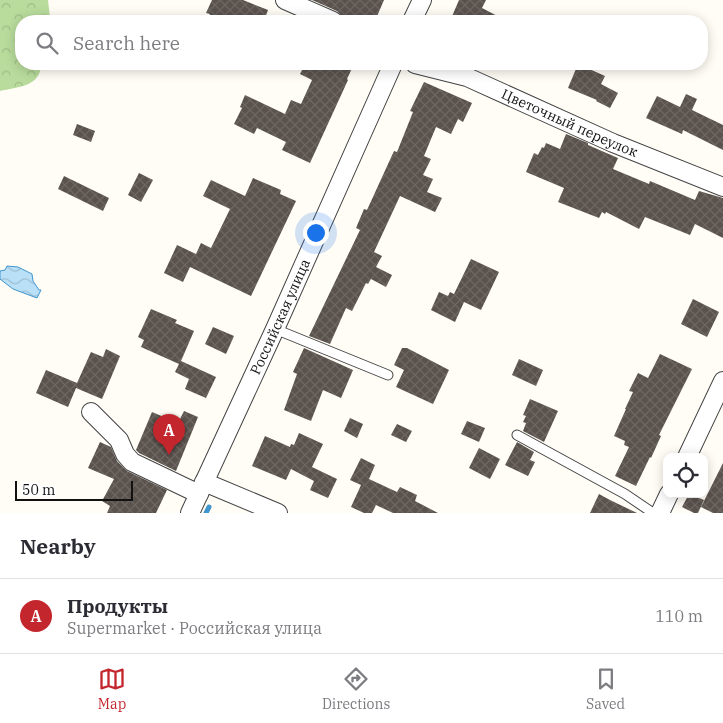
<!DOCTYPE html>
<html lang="en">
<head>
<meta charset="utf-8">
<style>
	:root { --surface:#fff; --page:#f7f7f7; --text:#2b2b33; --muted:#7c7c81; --line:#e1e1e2; --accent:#c4262e }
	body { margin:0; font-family:"IBM Plex Serif",serif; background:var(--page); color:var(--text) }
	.controls { position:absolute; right:15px; bottom:15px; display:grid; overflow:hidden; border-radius:10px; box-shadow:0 2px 12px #0003 }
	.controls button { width:45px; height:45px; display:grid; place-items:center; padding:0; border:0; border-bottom:1px solid var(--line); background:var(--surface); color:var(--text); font:25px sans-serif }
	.scale { position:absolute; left:15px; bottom:12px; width:118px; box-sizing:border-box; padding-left:5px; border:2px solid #111; border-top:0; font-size:14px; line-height:18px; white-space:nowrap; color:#111; -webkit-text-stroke:4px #fff; paint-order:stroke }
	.you { position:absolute; left:315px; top:232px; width:18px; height:18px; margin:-12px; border:4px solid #fff; border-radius:50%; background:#1a73e8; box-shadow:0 0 0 8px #1a73e833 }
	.badge { display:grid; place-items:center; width:32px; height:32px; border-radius:50%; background:var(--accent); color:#fff; font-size:16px; font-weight:700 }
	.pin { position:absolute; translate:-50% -41px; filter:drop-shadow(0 1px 2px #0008) }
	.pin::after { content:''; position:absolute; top:26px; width:18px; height:15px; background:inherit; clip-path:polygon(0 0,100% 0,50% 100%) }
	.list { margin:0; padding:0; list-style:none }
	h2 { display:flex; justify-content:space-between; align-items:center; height:65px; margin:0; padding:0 20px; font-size:21px }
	h2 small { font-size:16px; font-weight:400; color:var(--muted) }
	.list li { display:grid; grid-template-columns:32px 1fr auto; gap:15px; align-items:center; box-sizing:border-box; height:75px; padding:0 20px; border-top:1px solid var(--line) }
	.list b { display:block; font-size:19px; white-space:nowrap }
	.list p { margin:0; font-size:16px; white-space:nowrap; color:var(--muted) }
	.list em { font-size:16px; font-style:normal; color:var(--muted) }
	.icon { flex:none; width:28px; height:28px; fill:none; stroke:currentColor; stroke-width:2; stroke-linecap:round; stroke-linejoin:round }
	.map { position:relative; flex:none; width:723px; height:513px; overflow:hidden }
	.search { position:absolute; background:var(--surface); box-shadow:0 2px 12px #0003; left:15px; right:15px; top:15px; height:55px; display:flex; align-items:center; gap:12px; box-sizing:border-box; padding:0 18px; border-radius:20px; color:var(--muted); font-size:19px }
	.sheet { height:140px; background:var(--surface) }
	nav { display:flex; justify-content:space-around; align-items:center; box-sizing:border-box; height:70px; border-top:1px solid var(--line); background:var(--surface); font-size:14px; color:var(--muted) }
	nav a { display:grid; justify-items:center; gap:2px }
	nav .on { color:var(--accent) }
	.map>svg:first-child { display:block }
	.forest { fill:url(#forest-crowns) }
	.water { fill:url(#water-waves); stroke:#3f96cf }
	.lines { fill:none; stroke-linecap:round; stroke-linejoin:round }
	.stream { stroke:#3f96cf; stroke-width:5 }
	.building { fill:url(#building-cross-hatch) }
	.service-casing { stroke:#444; stroke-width:11 }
	.minor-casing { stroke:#444; stroke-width:20 }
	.service { stroke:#fff; stroke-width:9 }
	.minor { stroke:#fff; stroke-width:18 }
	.labels { text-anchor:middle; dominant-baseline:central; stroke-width:5; stroke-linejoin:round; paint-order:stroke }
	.street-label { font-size:14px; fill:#111; stroke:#fff }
</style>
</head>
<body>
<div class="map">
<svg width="723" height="513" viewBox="0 0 723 513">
	<defs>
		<pattern id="forest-crowns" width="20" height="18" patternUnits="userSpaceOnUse" patternTransform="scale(1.25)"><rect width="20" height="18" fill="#b9dc9c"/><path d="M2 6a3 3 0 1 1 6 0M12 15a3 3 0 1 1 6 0" fill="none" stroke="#9ebc85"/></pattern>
		<pattern id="water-waves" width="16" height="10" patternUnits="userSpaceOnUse" patternTransform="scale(1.25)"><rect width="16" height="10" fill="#b9e0f7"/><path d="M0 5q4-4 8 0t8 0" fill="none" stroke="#9ebfd3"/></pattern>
		<pattern id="building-cross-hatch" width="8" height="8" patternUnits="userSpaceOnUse" patternTransform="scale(1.25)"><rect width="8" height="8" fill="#5a524d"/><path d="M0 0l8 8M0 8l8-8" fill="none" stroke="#6d6662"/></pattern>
	</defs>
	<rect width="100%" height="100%" fill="#fffdf5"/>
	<path class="forest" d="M 0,0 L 48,0 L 50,18 L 48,21 L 21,21 L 21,64 L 41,64 C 41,87 17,87 0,91 Z"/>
	<path class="water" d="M 7,266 L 18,267 L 32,274 L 33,281 L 39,290 L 41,290 L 37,298 L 13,289 L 0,279 L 0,271 L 5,270 Z"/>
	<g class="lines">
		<path class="stream" d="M 206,513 L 209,507"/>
	</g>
	<g class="building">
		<path d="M 212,0 L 243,0 L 268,10 L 264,21 L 207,21 L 210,14 L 206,13 Z"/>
		<path d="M 312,0 L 384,0 L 375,21 L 352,21 L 343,17 L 337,11 Z"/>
		<path d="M 459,0 L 486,0 L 482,8 L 507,21 L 450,21 Z"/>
		<path d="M 305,64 L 354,64 L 347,79 L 348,80 L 310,163 L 282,150 L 286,142 L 257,128 L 254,134 L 234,124 L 242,108 L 240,107 L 245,95 L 285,114 L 291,100 L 301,104 L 312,80 L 300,74 Z"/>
		<path d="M 578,64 L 605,76 L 601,84 L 618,93 L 610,108 L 596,101 L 597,100 L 568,88 Z"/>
		<path d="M 424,82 L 472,103 L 463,122 L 458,119 L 451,134 L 436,127 L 424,156 L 431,159 L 423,175 L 433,179 L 427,192 L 442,198 L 435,212 L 400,196 L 374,252 L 382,256 L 376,267 L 392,275 L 386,287 L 371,279 L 368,284 L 366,283 L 352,311 L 346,308 L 330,344 L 309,336 L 360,230 L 356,228 L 364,209 L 367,210 L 394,151 L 397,152 L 413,112 L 410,111 Z"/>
		<path d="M 686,94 L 697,99 L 692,110 L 723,125 L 723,150 L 683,130 L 682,134 L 646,118 L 657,96 L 680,107 Z"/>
		<path d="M 77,124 L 95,131 L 91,142 L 73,135 Z"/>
		<path d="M 566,134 L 588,143 L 588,145 L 618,158 L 613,169 L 649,184 L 650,181 L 695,200 L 699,191 L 723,198 L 723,238 L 695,224 L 690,235 L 645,217 L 639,229 L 606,212 L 605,214 L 602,212 L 599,218 L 558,202 L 564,188 L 526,172 L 534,153 L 538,155 L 542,147 L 544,148 L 546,143 L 560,149 Z"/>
		<path d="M 139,173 L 153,180 L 141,202 L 128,195 Z"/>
		<path d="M 64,176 L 109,198 L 103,211 L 58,189 Z"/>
		<path d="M 253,178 L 281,190 L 280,194 L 296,201 L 251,296 L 190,267 L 183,282 L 164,273 L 177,245 L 196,254 L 201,243 L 211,248 L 230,209 L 203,196 L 211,180 L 245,196 Z"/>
		<path d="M 471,259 L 499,272 L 481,310 L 464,302 L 455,322 L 431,310 L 439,292 L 448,296 L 450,292 L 454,294 Z"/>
		<path d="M 693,299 L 719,312 L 707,337 L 681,324 Z"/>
		<path d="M 151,309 L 177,320 L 175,323 L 194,331 L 181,361 L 216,377 L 206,398 L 185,389 L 189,379 L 175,372 L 179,364 L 141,347 L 144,340 L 138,337 Z"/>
		<path d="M 213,327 L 234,336 L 226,354 L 205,344 Z"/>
		<path d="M 304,348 L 353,370 L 341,398 L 323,390 L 311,421 L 284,410 L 297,374 L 293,372 Z"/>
		<path d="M 402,348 L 407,348 L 449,370 L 433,404 L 396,387 L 404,370 L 394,365 Z"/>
		<path d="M 106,349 L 120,356 L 102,399 L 76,388 L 68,407 L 36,393 L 46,370 L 77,383 L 91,352 L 103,357 Z"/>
		<path d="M 660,354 L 692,369 L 659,435 L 661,436 L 651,458 L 650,457 L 636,486 L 615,476 L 629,447 L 624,445 L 625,441 L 614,436 L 626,409 L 625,409 L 633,392 L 629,391 L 638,373 L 648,378 Z"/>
		<path d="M 519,359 L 543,370 L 536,386 L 512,375 Z"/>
		<path d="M 530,399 L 558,411 L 544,442 L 523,431 L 526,423 L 523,422 L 526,416 L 523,415 Z"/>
		<path d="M 184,411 L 198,417 L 176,471 L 139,453 L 136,450 L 152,412 L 178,423 Z"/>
		<path d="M 350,418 L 363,424 L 357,438 L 344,431 Z"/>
		<path d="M 467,421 L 485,428 L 479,442 L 461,434 Z"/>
		<path d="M 397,424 L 412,431 L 406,442 L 391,435 Z"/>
		<path d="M 299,433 L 323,444 L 312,467 L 337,479 L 328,498 L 310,490 L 314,481 L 291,469 L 286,480 L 252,466 L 265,436 L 290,447 L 291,444 L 294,445 Z"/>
		<path d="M 100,442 L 111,447 L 117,461 L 127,471 L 167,490 L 156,513 L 107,513 L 110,506 L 102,501 L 114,479 L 88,468 Z"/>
		<path d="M 517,442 L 534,452 L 530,460 L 535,462 L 528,476 L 505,465 Z"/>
		<path d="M 479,448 L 500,459 L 490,479 L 469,468 Z"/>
		<path d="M 361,458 L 375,465 L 369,479 L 397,492 L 400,487 L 417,495 L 415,501 L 438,513 L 393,513 L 376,505 L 372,513 L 364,513 L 351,507 L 361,485 L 350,480 Z"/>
		<path d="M 723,463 L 723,513 L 713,513 L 701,507 Z"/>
		<path d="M 599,494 L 610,500 L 637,513 L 590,513 Z"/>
		<path d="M 689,494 L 704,500 L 698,513 L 694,513 L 682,507 Z"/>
	</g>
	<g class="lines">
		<defs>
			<g id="service">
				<path d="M 275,329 L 388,375"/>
				<path d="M 517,435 L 625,494 L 653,513"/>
			</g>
			<g id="minor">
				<path d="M 285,0 L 333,21"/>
				<path d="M 412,21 L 422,0"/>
				<path id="s1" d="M 415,64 L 467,77 L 613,143 L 723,187"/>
				<path d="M 91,412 L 119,440 L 125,454 L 132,462 L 199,494"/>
				<path d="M 687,457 L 723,381"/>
				<path d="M 204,482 L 278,513"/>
				<path id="s2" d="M 190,513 L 275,329 L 393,64"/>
				<path d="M 660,513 L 669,494"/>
			</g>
		</defs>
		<use href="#service" class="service-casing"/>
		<use href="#minor" class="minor-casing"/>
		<use href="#service" class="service"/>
		<use href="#minor" class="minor"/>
	</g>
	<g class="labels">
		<g class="street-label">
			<text stroke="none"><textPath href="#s1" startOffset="166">Цветочный переулок</textPath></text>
			<text stroke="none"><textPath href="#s2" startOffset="216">Российская улица</textPath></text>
		</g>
	</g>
</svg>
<div class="controls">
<button><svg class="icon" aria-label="locate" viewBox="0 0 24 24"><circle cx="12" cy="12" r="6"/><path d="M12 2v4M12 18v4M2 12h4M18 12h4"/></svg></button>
</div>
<div class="scale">50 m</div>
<div class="you"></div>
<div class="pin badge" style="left:169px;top:455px">A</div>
<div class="search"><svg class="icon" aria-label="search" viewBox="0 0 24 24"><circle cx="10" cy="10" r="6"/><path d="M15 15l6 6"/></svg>Search here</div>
</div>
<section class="sheet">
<h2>Nearby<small></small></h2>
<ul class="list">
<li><span class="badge">A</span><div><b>Продукты</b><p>Supermarket · Российская улица</p></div><em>110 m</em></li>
</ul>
</section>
<nav>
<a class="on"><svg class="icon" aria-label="map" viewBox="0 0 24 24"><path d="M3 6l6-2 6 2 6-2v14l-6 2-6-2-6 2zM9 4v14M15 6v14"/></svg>Map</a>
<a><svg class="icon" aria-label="directions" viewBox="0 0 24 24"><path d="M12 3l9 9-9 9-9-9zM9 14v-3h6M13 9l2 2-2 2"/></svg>Directions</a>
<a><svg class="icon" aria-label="saved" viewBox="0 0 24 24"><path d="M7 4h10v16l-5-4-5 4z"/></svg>Saved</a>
</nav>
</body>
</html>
